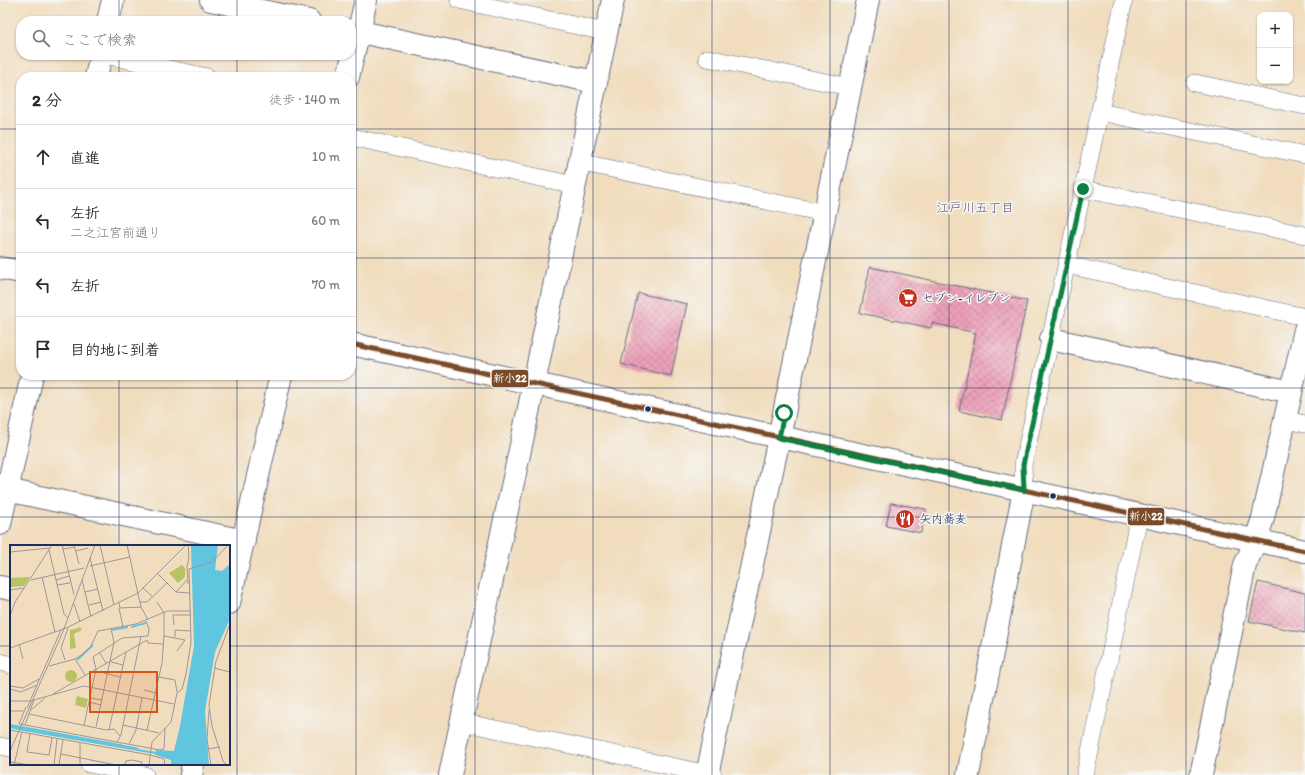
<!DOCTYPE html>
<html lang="ja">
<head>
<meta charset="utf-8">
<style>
	:root { --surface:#fff; --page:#f2f2f3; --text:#2b2b33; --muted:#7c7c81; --line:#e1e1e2 }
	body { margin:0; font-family:Itim,"Klee One",sans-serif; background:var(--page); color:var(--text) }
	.controls { position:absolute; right:12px; top:12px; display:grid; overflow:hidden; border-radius:8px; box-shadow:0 1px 3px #0004 }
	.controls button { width:36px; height:36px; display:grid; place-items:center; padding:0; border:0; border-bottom:1px solid var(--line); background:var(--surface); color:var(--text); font:20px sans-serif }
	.stop { position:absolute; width:12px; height:12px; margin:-9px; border:3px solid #0b8043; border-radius:50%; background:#fff }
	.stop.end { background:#0b8043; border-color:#fff; box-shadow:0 1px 4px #0008 }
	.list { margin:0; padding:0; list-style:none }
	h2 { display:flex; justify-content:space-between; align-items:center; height:52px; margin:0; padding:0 16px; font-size:17px }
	h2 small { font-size:13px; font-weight:400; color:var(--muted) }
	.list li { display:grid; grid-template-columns:26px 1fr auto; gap:12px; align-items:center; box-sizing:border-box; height:64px; padding:0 16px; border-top:1px solid var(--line) }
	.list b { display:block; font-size:15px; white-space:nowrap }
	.list p { margin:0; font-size:13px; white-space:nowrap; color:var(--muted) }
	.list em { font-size:13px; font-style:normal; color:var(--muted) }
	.icon { flex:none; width:22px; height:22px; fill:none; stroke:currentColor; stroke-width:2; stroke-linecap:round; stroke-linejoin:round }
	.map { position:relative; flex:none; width:1305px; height:775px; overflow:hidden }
	.search { position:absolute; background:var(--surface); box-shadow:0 1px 3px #0004; left:16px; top:16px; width:340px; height:44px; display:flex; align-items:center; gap:10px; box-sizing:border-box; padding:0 14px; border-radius:16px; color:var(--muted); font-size:15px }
	.panel { position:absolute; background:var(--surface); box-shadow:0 1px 3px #0004; left:16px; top:72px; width:340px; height:308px; border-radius:16px }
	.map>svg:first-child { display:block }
	.building { fill:url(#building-cross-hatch) }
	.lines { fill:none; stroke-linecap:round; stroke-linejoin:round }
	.service-casing { stroke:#666c80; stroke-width:18 }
	.minor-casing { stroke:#666c80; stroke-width:24 }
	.tertiary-casing { stroke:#666c80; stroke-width:24 }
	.service { stroke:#fff; stroke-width:17 }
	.minor { stroke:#fff; stroke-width:22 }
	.tertiary { stroke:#fff; stroke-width:22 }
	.bus-1-casing { stroke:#f6f6f2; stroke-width:8 }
	.bus-1 { stroke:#7a4b2a; stroke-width:5 }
	.route { stroke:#0b8043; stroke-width:5 }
	.grid { fill:none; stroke:#1b2f5e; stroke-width:1; stroke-opacity:0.55 }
	.bus-dot { fill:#1b2f5e; stroke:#f6f6f2; stroke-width:1.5 }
	.labels { text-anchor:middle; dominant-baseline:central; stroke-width:3; stroke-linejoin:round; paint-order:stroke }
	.poi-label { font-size:12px; fill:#1b2f5e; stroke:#f6f6f2; text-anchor:start }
	.neighbourhood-label { font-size:13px; fill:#65577e; stroke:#f6f6f2 }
	.inset-river { fill:none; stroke:#60c5de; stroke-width:2 }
	.inset-road { fill:none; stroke:#9b9798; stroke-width:1 }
	.view { fill:#d45514; fill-opacity:0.15; stroke:#d45514; stroke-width:2 }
	.inset-edge { fill:none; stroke:#1b2f5e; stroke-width:2 }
	.line-badge { stroke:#f6f6f2; stroke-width:1.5 }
	.badge-label { font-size:11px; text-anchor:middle; font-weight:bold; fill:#fff }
</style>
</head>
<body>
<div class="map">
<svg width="1305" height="775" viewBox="0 0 1305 775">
	<defs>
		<pattern id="building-cross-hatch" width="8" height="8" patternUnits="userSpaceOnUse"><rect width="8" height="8" fill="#eea1b9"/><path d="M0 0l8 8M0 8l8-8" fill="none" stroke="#c0849a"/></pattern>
	</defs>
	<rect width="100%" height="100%" fill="#f6f6f2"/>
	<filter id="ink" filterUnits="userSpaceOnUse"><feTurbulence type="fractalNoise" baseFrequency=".025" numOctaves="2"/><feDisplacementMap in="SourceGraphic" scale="8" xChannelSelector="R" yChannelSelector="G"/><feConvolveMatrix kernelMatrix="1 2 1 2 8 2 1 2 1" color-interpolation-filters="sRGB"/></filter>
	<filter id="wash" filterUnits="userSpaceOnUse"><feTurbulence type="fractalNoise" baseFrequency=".012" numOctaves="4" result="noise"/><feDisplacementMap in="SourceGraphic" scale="16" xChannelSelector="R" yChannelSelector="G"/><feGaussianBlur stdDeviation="0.9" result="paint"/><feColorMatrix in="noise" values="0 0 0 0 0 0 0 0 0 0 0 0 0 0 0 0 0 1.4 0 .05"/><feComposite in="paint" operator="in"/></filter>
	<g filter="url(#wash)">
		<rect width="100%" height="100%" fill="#f1ddbe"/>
		<g id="blocks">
			<g class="building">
				<path d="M 870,267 L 1027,301 L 1002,420 L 959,411 L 976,333 L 932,323 L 931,328 L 860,313 Z"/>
				<path d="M 638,293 L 687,304 L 671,376 L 621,364 Z"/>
				<path d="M 891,503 L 926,509 L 921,533 L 886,526 Z"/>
				<path d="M 1258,582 L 1305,593 L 1305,633 L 1249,621 Z"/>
			</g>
		</g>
	</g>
	<g filter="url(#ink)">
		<use href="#blocks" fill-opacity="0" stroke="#666c80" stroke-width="1"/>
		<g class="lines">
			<defs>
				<g id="service">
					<path d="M 459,0 L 605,32"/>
					<path d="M 105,55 L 207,77"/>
					<path d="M 707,58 L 850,87"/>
					<path d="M 1195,83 L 1305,106"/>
					<path d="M 1100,112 L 1305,155"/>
					<path d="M 351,137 L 574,185"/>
					<path d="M 578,162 L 825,213"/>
					<path d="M 1083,189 L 1305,235"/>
					<path d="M 1067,265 L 1305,317"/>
					<path d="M 1286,420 L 1305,424"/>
					<path d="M 1024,490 L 1023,465 L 1124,0"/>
					<path d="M 0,662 L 11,665"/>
					<path d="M 462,722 L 713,775"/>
					<path d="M 0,746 L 11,748"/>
					<path d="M 89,764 L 145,775"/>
					<path d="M 1085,775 L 1139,516"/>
				</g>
				<g id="minor">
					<path d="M 211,0 L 309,21"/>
					<path d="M 108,21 L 113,0"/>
					<path d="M 351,30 L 595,82"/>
					<path d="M 96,77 L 101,55"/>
					<path d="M 348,77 L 366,0"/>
					<path d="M 1051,339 L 1291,392"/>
					<path d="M 7,490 L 244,541"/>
					<path d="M 0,524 L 32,375"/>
					<path d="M 0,587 L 11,589"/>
					<path d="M 229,603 L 281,375"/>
					<path d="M 191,775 L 193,764"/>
					<path d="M 450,775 L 529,408 L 613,0"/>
					<path d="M 707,775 L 779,438 L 868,0"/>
					<path d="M 968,775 L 1024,490"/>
					<path d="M 1201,775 L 1245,565 L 1256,540 L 1263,518 L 1305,330"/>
				</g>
				<g id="tertiary">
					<path d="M 0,268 L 21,272"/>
					<path d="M 351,344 L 1305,551"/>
				</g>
			</defs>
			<use href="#service" class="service-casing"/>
			<use href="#minor" class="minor-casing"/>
			<use href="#tertiary" class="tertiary-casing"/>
			<use href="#service" class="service"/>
			<use href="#minor" class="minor"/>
			<use href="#tertiary" class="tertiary"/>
			<defs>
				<path id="bus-1" d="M 351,344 L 1305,551"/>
			</defs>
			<use href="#bus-1" class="bus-1-casing"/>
			<use href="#bus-1" class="bus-1"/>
		</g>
	</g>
	<g class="lines" filter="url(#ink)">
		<path class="route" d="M 784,413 L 779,438 L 1024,490 L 1023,465 L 1083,189"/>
	</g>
	<path class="grid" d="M 119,0 L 119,21M 237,0 L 237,21M 356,0 L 356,775M 475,0 L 475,775M 593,0 L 593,775M 712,0 L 712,775M 830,0 L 830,775M 949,0 L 949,775M 1068,0 L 1068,775M 1186,0 L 1186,775M 119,55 L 119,77M 237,55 L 237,77M 0,129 L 21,129M 351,129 L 1305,129M 0,258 L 21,258M 351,258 L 1305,258M 119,375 L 119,546M 237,375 L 237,775M 0,388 L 1305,388M 0,517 L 1305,517M 0,646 L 11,646M 229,646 L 1305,646M 119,764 L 119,775"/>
	<defs>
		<symbol id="supermarket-disc" viewBox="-11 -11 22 22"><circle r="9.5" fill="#c8321e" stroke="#f6f6f2"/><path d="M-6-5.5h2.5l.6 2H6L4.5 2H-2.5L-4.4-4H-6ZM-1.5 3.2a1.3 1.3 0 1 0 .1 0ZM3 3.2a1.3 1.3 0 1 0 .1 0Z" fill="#fff"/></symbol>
		<symbol id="restaurant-disc" viewBox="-11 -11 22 22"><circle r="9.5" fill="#c8321e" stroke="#f6f6f2"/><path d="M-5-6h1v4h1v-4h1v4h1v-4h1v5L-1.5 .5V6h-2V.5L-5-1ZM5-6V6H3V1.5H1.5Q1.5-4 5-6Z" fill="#fff"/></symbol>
	</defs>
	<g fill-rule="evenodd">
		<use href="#supermarket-disc" x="897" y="287" width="22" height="22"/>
		<use href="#restaurant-disc" x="894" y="508" width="22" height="22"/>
	</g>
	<g class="bus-dot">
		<circle cx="648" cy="409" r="3.5"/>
		<circle cx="1053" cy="496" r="3.5"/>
	</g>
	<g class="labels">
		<g class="poi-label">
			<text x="922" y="298">セブン-イレブン</text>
			<text x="919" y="519">矢内蕎麦</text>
		</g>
		<g class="neighbourhood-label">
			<text x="975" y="207">江戸川五丁目</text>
		</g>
	</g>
	<g transform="translate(10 545)">
		<rect width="220" height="220" fill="#f1ddbe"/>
		<path d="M 70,82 L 72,85 L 64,89 L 66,103 L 60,104 L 60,84 L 62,85 Z" fill="#b8c365"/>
		<path d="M 172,20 L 175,23 L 175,32 L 168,38 L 159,28 ZM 20,32 L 14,41 L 0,42 L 0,33 ZM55 131a6 6 0 1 1 12 0a6 6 0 1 1-12 0ZM 67,151 L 78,154 L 76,163 L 65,160 Z" fill="#b8c365"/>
		<path d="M 208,0 L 205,25 L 212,26 L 220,19 L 220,74 L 205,107 L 195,166 L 199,220 L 161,220 L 161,215 L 145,210 L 146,205 L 164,206 L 170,181 L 184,101 L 181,1 ZM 0,179 L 105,198 L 129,203 L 128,206 L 14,186 L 0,183 Z" fill="#60c5de"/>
		<path class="inset-river" d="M 121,82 L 136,78M 102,85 L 118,82M 67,115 L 83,100M 127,205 L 146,208"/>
		<path class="inset-road" d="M 52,0 L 64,50M 64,0 L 69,19M 90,0 L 104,60M 117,0 L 131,62 L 138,75M 178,0 L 179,12M 53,4 L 65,2M 39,5 L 54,69 L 58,73M 66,6 L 78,3M 0,7 L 40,3M 80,13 L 93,66M 80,21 L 120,12M 148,29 L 166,47 L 177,35M 32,32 L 45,87M 21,35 L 74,23M 46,35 L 59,31M 72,35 L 81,72M 178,39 L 177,22 L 179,12M 47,40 L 60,38M 133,43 L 143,52M 0,45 L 14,43M 75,47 L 88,44M 166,47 L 180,48M 130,57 L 137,57 L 157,38M 147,57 L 154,68 L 154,91M 109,58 L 110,63 L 131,62M 64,59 L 70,77M 79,60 L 91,57M 109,63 L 113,82M 0,71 L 5,57 L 42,0M 164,80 L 163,70 L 181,70M 165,92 L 165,85 L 181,86M 9,99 L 13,114M 0,103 L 56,83 L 128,48 L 176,0M 89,107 L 96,118M 65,114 L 75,130M 55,115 L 51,103 L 58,83M 101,117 L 113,120M 39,121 L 65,114 L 73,109 L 81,101 L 88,86 L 126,79 L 157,66 L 181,66M 204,123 L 220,127M 86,126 L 110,132M 149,132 L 165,135 L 167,147M 0,141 L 13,143 L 29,134M 0,144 L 11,147 L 27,140M 134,145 L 146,148M 43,149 L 137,95 L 138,98 L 153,99M 80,153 L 92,155M 0,156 L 20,156 L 74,141 L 164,159M 79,157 L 91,160M 16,162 L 9,179 L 15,180 L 24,155M 17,163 L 51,85M 21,165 L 35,153M 199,165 L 197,194 L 201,220M 0,166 L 14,166M 19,169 L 96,185 L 104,184 L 110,191M 15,180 L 150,205 L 154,204 L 155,183M 74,180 L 86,124 L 83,112 L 112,93 L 138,91 L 139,84 L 136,76M 113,180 L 149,188M 86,182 L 104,97 L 101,84M 0,185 L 140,210 L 154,214 L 155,220M 99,185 L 116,107M 137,185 L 152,118 L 154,91 L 175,95 L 167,106M 20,188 L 17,207 L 39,210 L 42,193M 107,197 L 111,190 L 131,91M 119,199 L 126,185 L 132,153M 198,204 L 210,202M 0,206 L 52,89 L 85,0M 51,209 L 106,220M 0,217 L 20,220M 4,220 L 12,187M 44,220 L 47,194M 49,220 L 53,195M 70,220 L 70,198M 115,220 L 116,216 L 122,215 L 132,217 L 131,220M 139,220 L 142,197 L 161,177 L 167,148 L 172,144 L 176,129 L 181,97 L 179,24 L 202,17 L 218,0M 217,220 L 213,216 L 202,181 L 199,160 L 206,116 L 220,79"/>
		<path class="view" d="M 80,127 L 147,127 L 147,167 L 80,167 Z"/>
		<rect width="220" height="220" class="inset-edge"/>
	</g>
	<g class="line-badge">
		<rect x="491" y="369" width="38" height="19" rx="4" fill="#7a4b2a"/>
		<rect x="1127" y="507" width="38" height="19" rx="4" fill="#7a4b2a"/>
	</g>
	<g class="badge-label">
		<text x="510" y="382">新小22</text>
		<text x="1146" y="520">新小22</text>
	</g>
</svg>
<div class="controls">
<button>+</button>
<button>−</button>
</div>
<div class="stop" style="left:784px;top:413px"></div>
<div class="stop end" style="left:1083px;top:189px"></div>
<div class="search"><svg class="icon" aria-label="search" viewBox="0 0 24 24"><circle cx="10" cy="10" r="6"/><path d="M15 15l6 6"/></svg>ここで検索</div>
<section class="panel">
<h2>2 分<small>徒歩 · 140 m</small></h2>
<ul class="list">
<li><svg class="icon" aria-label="ahead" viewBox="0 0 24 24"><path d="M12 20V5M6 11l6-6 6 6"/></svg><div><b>直進</b></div><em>10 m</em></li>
<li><svg class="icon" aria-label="left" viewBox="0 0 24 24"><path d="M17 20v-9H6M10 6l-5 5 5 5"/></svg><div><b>左折</b><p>二之江宮前通り</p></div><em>60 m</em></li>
<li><svg class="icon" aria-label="left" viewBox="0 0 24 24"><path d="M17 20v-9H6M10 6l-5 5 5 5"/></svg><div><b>左折</b></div><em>70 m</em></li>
<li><svg class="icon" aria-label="arrive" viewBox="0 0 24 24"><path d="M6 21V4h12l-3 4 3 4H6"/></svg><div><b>目的地に到着</b></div></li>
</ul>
</section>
</div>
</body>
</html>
